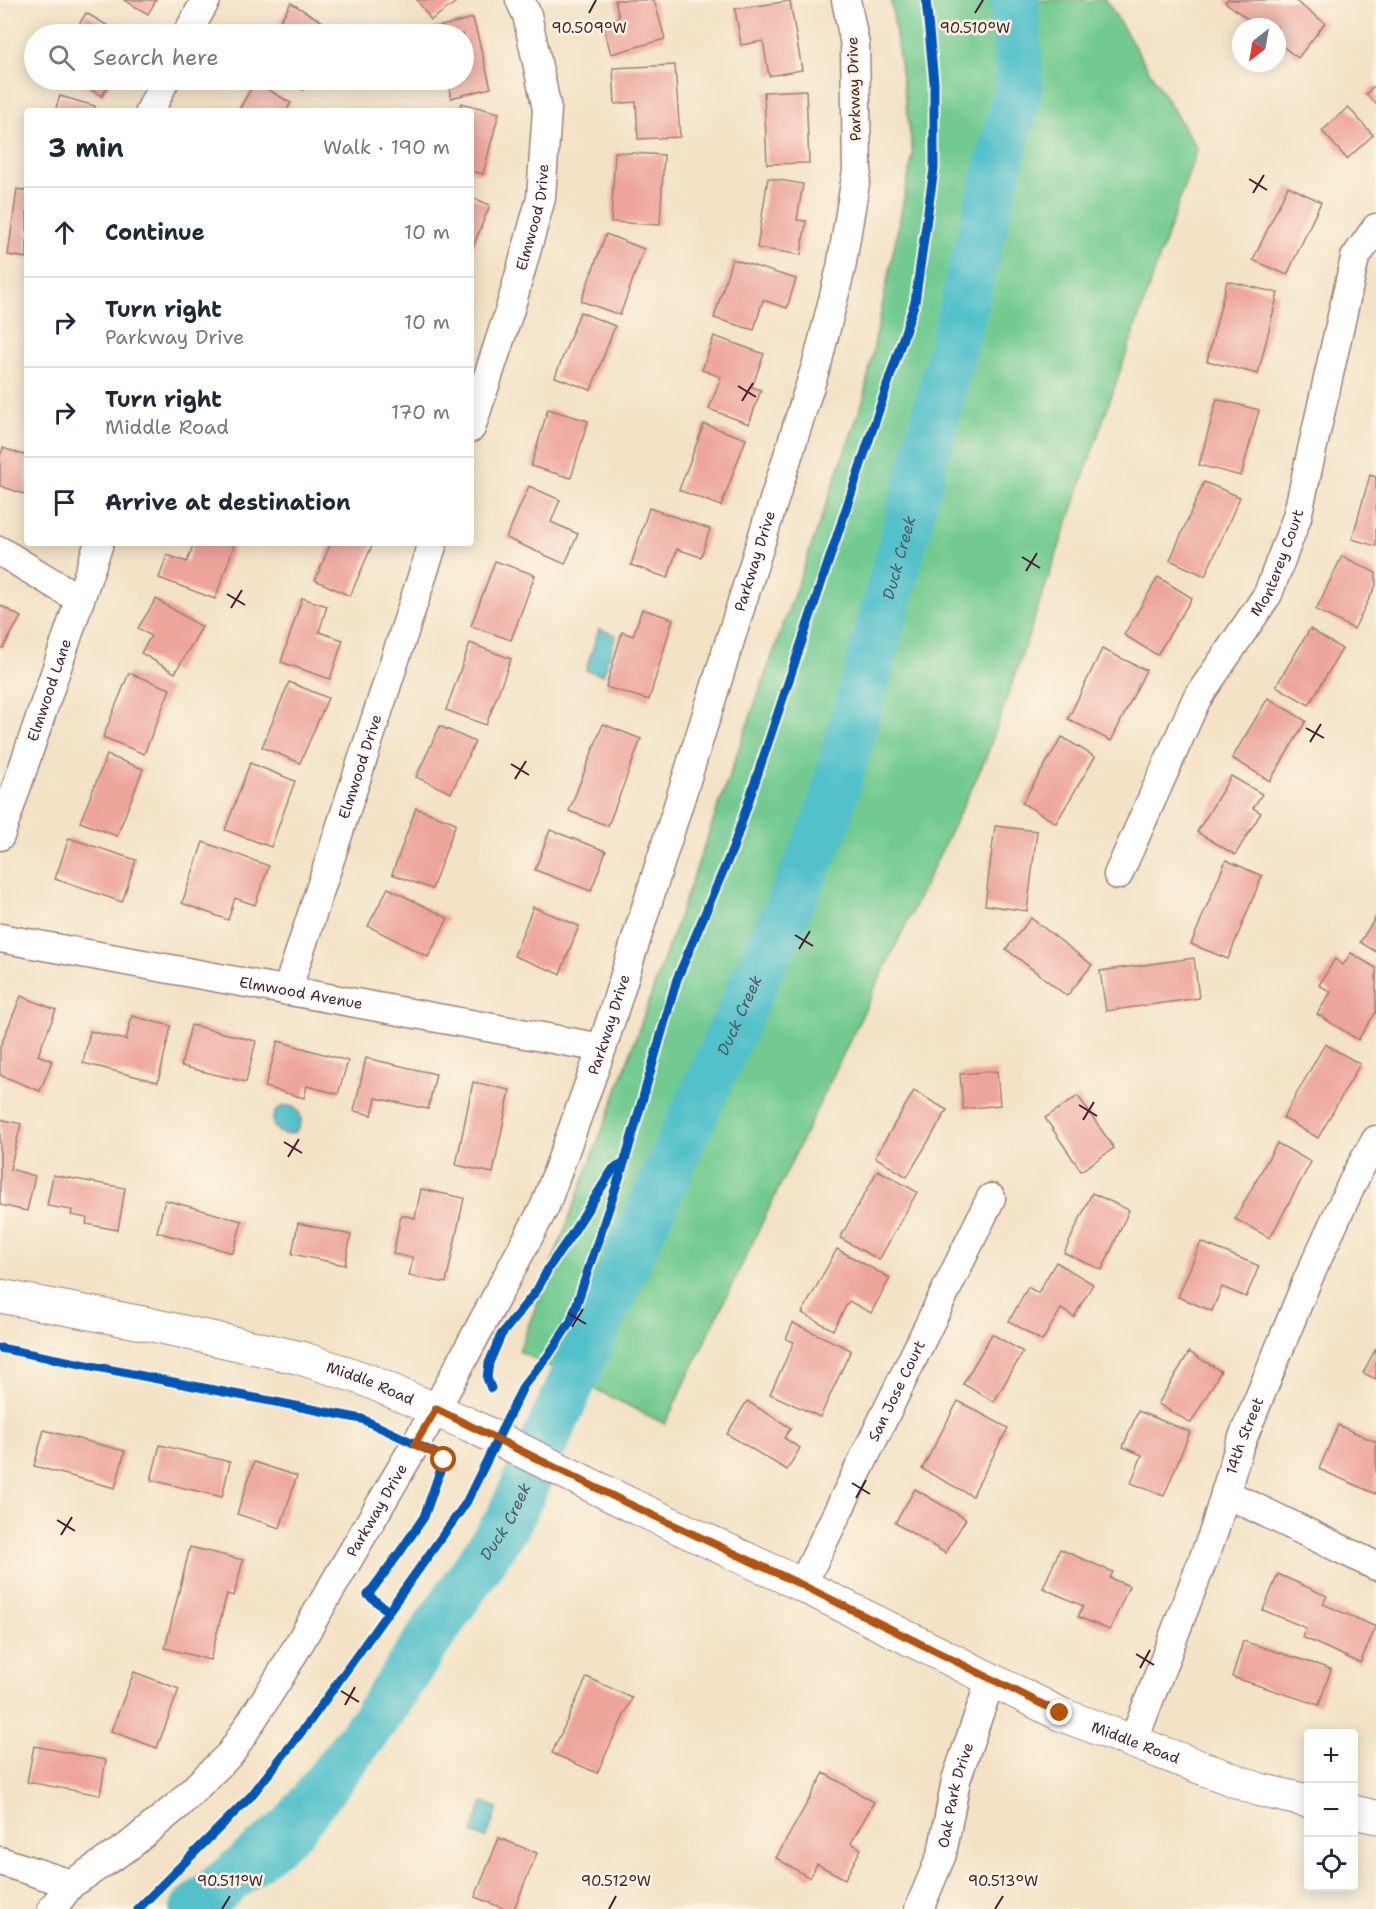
<!DOCTYPE html>
<html lang="en">
<head>
<meta charset="utf-8">
<style>
	:root { --surface:#fff; --page:#f6f6f7; --text:#1f2937; --muted:#747a83; --line:#e0e1e3 }
	body { margin:0; font-family:"Shantell Sans",sans-serif; background:var(--page); color:var(--text) }
	.controls { position:absolute; right:18px; bottom:18px; display:grid; overflow:hidden; border-radius:6px; box-shadow:0 3px 15px #0003 }
	.controls button { width:54px; height:54px; display:grid; place-items:center; padding:0; border:0; border-bottom:2px solid var(--line); background:var(--surface); color:var(--text); font:30px sans-serif }
	.compass { position:absolute; left:1232px; top:18px; width:54px; height:54px; border-radius:50%; background:var(--surface); box-shadow:0 3px 15px #0003; rotate:211deg }
	.stop { position:absolute; width:18px; height:18px; margin:-14px; border:4px solid #b45309; border-radius:50%; background:#fff }
	.stop.end { background:#b45309; border-color:#fff; box-shadow:0 2px 6px #0008 }
	.list { margin:0; padding:0; list-style:none }
	h2 { display:flex; justify-content:space-between; align-items:center; height:78px; margin:0; padding:0 24px; font-size:26px }
	h2 small { font-size:20px; font-weight:400; color:var(--muted) }
	.list li { display:grid; grid-template-columns:39px 1fr auto; gap:18px; align-items:center; box-sizing:border-box; height:90px; padding:0 24px; border-top:2px solid var(--line) }
	.list b { display:block; font-size:22px; white-space:nowrap }
	.list p { margin:0; font-size:20px; white-space:nowrap; color:var(--muted) }
	.list em { font-size:20px; font-style:normal; color:var(--muted) }
	.icon { flex:none; width:33px; height:33px; fill:none; stroke:currentColor; stroke-width:2; stroke-linecap:round; stroke-linejoin:round }
	.map { position:relative; flex:none; width:1376px; height:1909px; overflow:hidden }
	.search { position:absolute; background:var(--surface); box-shadow:0 3px 15px #0003; left:24px; top:24px; width:450px; height:66px; display:flex; align-items:center; gap:15px; box-sizing:border-box; padding:0 21px; border-radius:33px; color:var(--muted); font-size:22px }
	.panel { position:absolute; background:var(--surface); box-shadow:0 3px 15px #0003; left:24px; top:108px; width:450px; height:438px; border-radius:6px }
	.map>svg:first-child { display:block }
	.green { fill:#72ca90; stroke:#5e745e; stroke-width:1.5 }
	.water { fill:#53c1ca; stroke:#4e707a; stroke-width:1.5 }
	.lines { fill:none; stroke-linecap:round; stroke-linejoin:round }
	.river { stroke:#53c1ca; stroke-width:48 }
	.building { fill:#eda49b }
	.minor-casing { stroke:#9e8078; stroke-width:31 }
	.major-casing { stroke:#9e8078; stroke-width:35 }
	.minor { stroke:#fff; stroke-width:28 }
	.major { stroke:#fff; stroke-width:33 }
	.cycleway-casing { stroke:#fcf5e5; stroke-width:13 }
	.cycleway { stroke:#0057b8; stroke-width:9 }
	.route { stroke:#b45309; stroke-width:8 }
	.ticks { fill:none; stroke:#4a1f2b; stroke-width:2 }
	.labels { text-anchor:middle; dominant-baseline:central; stroke-width:5; stroke-linejoin:round; paint-order:stroke }
	.street-label { font-size:15px; fill:#4a1f2b; stroke:#fcf5e5 }
	.water-label { font-size:16px; font-style:italic; fill:#4d5863; stroke:#fcf5e5 }
	.ticks-label { font-size:15px; text-anchor:middle; fill:#4a1f2b; stroke:#fcf5e5; stroke-width:5; stroke-linejoin:round; paint-order:stroke }
</style>
</head>
<body>
<div class="map">
<svg width="1376" height="1909" viewBox="0 0 1376 1909">
	<rect width="100%" height="100%" fill="#fcf5e5"/>
	<filter id="ink" filterUnits="userSpaceOnUse"><feTurbulence type="fractalNoise" baseFrequency=".0167" numOctaves="2"/><feDisplacementMap in="SourceGraphic" scale="12" xChannelSelector="R" yChannelSelector="G"/><feConvolveMatrix kernelMatrix="1 2 1 2 8 2 1 2 1" color-interpolation-filters="sRGB"/></filter>
	<filter id="wash" filterUnits="userSpaceOnUse"><feTurbulence type="fractalNoise" baseFrequency=".008" numOctaves="4" result="noise"/><feDisplacementMap in="SourceGraphic" scale="24" xChannelSelector="R" yChannelSelector="G"/><feGaussianBlur stdDeviation="1.35" result="paint"/><feColorMatrix in="noise" values="0 0 0 0 0 0 0 0 0 0 0 0 0 0 0 0 0 1.4 0 .05"/><feComposite in="paint" operator="in"/></filter>
	<g filter="url(#wash)">
		<rect width="100%" height="100%" fill="#f3e2c5"/>
		<path class="green" d="M 891,0 L 1106,0 L 1197,149 L 986,758 L 665,1424 L 519,1351 L 614,1099 L 863,401 L 913,154 Z"/>
		<g class="water">
			<path d="M 599,629 L 616,635 L 603,675 L 586,670 Z"/>
			<circle cx="287" cy="1120" r="14"/>
			<path d="M 483,1802 L 498,1808 L 486,1838 L 473,1834 L 472,1832 Z"/>
		</g>
		<g class="lines">
			<path class="river" id="s1" d="M 194,1909 L 293,1827 L 375,1719 L 509,1520 L 826,824 L 910,516 L 1019,86 L 1016,6 L 1013,0"/>
		</g>
		<g id="blocks">
			<g class="building">
				<path d="M 124,0 L 156,0 L 148,14 Z"/>
				<path d="M 417,0 L 459,0 L 431,20 Z"/>
				<path d="M 615,0 L 654,0 L 665,39 L 611,54 L 602,21 L 619,17 Z"/>
				<path d="M 1227,0 L 1294,0 L 1325,23 L 1298,58 L 1277,42 L 1277,27 L 1258,27 L 1225,2 Z"/>
				<path d="M 790,1 L 802,70 L 769,76 L 763,41 L 741,45 L 735,9 Z"/>
				<path d="M 291,3 L 338,31 L 336,34 L 272,34 Z"/>
				<path d="M 86,13 L 115,30 L 112,34 L 73,34 Z"/>
				<path d="M 473,18 L 491,88 L 451,98 L 447,80 L 464,80 L 464,34 L 435,34 L 434,28 Z"/>
				<path d="M 675,65 L 680,137 L 638,139 L 636,102 L 615,104 L 613,68 Z"/>
				<path d="M 74,80 L 112,80 L 102,96 Z"/>
				<path d="M 286,80 L 309,80 L 303,90 Z"/>
				<path d="M 255,82 L 291,103 L 286,111 L 238,111 Z"/>
				<path d="M 1376,84 L 1376,104 L 1366,94 Z"/>
				<path d="M 806,90 L 809,163 L 767,164 L 764,92 Z"/>
				<path d="M 60,96 L 95,106 L 94,111 L 55,111 Z"/>
				<path d="M 461,103 L 499,113 L 483,174 L 471,171 L 471,111 L 459,111 Z"/>
				<path d="M 1348,107 L 1373,135 L 1347,159 L 1322,131 Z"/>
				<path d="M 615,152 L 664,155 L 660,225 L 611,222 Z"/>
				<path d="M 768,178 L 803,184 L 797,220 L 806,221 L 801,255 L 757,248 Z"/>
				<path d="M 1288,186 L 1321,202 L 1287,275 L 1253,260 Z"/>
				<path d="M 17,189 L 27,191 L 27,258 L 8,255 Z"/>
				<path d="M 471,197 L 490,205 L 471,252 Z"/>
				<path d="M 606,234 L 644,249 L 620,315 L 581,301 Z"/>
				<path d="M 732,259 L 796,279 L 787,308 L 763,300 L 754,330 L 714,318 Z"/>
				<path d="M 1227,281 L 1278,293 L 1258,374 L 1207,361 Z"/>
				<path d="M 580,312 L 615,326 L 591,390 L 555,377 Z"/>
				<path d="M 714,336 L 764,354 L 752,387 L 761,390 L 749,424 L 709,409 L 721,377 L 702,370 Z"/>
				<path d="M 1217,399 L 1259,410 L 1241,476 L 1199,465 Z"/>
				<path d="M 548,409 L 588,421 L 571,478 L 531,466 Z"/>
				<path d="M 704,424 L 746,439 L 721,506 L 679,490 Z"/>
				<path d="M 3,448 L 27,456 L 27,495 L 0,486 L 0,457 Z"/>
				<path d="M 1370,475 L 1376,477 L 1376,546 L 1352,539 Z"/>
				<path d="M 1204,482 L 1240,497 L 1205,576 L 1170,560 Z"/>
				<path d="M 529,486 L 560,500 L 551,522 L 578,534 L 565,564 L 506,538 Z"/>
				<path d="M 649,508 L 710,529 L 701,557 L 677,549 L 668,578 L 631,565 Z"/>
				<path d="M 194,543 L 235,543 L 215,599 L 159,578 L 167,555 L 187,562 Z"/>
				<path d="M 331,543 L 373,543 L 350,596 L 315,580 Z"/>
				<path d="M 1342,556 L 1376,573 L 1376,585 L 1354,629 L 1316,610 Z"/>
				<path d="M 495,561 L 535,575 L 511,640 L 471,626 Z"/>
				<path d="M 1158,577 L 1192,598 L 1157,655 L 1124,635 Z"/>
				<path d="M 302,598 L 327,606 L 319,632 L 343,640 L 330,679 L 281,662 Z"/>
				<path d="M 156,599 L 202,627 L 175,673 L 141,653 L 151,636 L 138,628 Z"/>
				<path d="M 0,605 L 21,617 L 3,648 L 0,647 Z"/>
				<path d="M 642,609 L 673,619 L 649,700 L 606,687 L 622,632 L 633,636 Z"/>
				<path d="M 1310,629 L 1342,649 L 1309,705 L 1276,686 Z"/>
				<path d="M 470,643 L 511,659 L 486,725 L 446,710 Z"/>
				<path d="M 1102,649 L 1146,670 L 1111,741 L 1068,719 Z"/>
				<path d="M 129,673 L 170,689 L 144,754 L 103,737 Z"/>
				<path d="M 289,682 L 328,698 L 300,763 L 262,747 Z"/>
				<path d="M 1268,698 L 1306,721 L 1270,781 L 1232,758 Z"/>
				<path d="M 603,724 L 641,739 L 608,826 L 569,811 Z"/>
				<path d="M 440,726 L 475,742 L 451,793 L 416,777 Z"/>
				<path d="M 1062,737 L 1095,757 L 1056,823 L 1022,803 Z"/>
				<path d="M 107,755 L 143,769 L 117,836 L 80,822 Z"/>
				<path d="M 250,763 L 295,781 L 271,847 L 225,830 Z"/>
				<path d="M 1231,776 L 1262,794 L 1253,808 L 1261,813 L 1235,855 L 1197,832 Z"/>
				<path d="M 416,808 L 456,823 L 432,889 L 392,874 Z"/>
				<path d="M 995,826 L 1037,831 L 1027,911 L 985,905 Z"/>
				<path d="M 550,830 L 606,851 L 591,891 L 535,870 Z"/>
				<path d="M 69,838 L 136,860 L 122,902 L 55,879 Z"/>
				<path d="M 203,842 L 269,866 L 255,905 L 235,898 L 228,920 L 182,903 Z"/>
				<path d="M 1226,860 L 1262,876 L 1228,959 L 1191,944 Z"/>
				<path d="M 388,888 L 448,918 L 428,957 L 368,926 Z"/>
				<path d="M 533,907 L 579,926 L 560,974 L 514,956 Z"/>
				<path d="M 1376,917 L 1376,952 L 1360,942 Z"/>
				<path d="M 1031,918 L 1092,965 L 1067,996 L 1006,949 Z"/>
				<path d="M 1351,953 L 1376,968 L 1376,1012 L 1358,1040 L 1317,1014 L 1331,992 L 1319,985 L 1335,959 L 1343,965 Z"/>
				<path d="M 1194,958 L 1199,998 L 1106,1011 L 1100,971 Z"/>
				<path d="M 21,996 L 56,1010 L 38,1055 L 52,1061 L 40,1091 L 0,1075 L 0,1047 Z"/>
				<path d="M 132,1016 L 171,1026 L 158,1082 L 83,1063 L 90,1031 L 126,1040 Z"/>
				<path d="M 191,1025 L 256,1041 L 246,1082 L 181,1066 Z"/>
				<path d="M 278,1041 L 348,1061 L 338,1094 L 307,1086 L 304,1098 L 265,1087 Z"/>
				<path d="M 1325,1044 L 1360,1064 L 1318,1138 L 1283,1118 Z"/>
				<path d="M 366,1058 L 436,1074 L 428,1109 L 376,1098 L 372,1115 L 354,1111 Z"/>
				<path d="M 997,1071 L 1000,1105 L 963,1109 L 960,1074 Z"/>
				<path d="M 473,1082 L 510,1090 L 493,1173 L 456,1165 Z"/>
				<path d="M 914,1091 L 947,1110 L 907,1177 L 875,1157 Z"/>
				<path d="M 1078,1096 L 1114,1148 L 1081,1171 L 1045,1118 Z"/>
				<path d="M 0,1119 L 21,1124 L 10,1169 L 35,1176 L 27,1211 L 0,1205 Z"/>
				<path d="M 1277,1143 L 1311,1162 L 1270,1238 L 1235,1219 Z"/>
				<path d="M 878,1170 L 917,1192 L 879,1260 L 840,1238 Z"/>
				<path d="M 53,1175 L 125,1188 L 118,1230 L 86,1224 L 87,1218 L 71,1215 L 72,1210 L 47,1206 Z"/>
				<path d="M 421,1189 L 464,1198 L 446,1283 L 409,1276 L 413,1258 L 393,1254 L 401,1215 L 415,1218 Z"/>
				<path d="M 1092,1193 L 1129,1210 L 1102,1270 L 1064,1253 Z"/>
				<path d="M 165,1200 L 242,1221 L 233,1253 L 157,1232 Z"/>
				<path d="M 298,1223 L 351,1235 L 345,1265 L 292,1254 Z"/>
				<path d="M 1201,1242 L 1259,1266 L 1246,1297 L 1222,1287 L 1212,1311 L 1178,1297 Z"/>
				<path d="M 837,1249 L 890,1278 L 871,1313 L 849,1301 L 833,1330 L 802,1313 Z"/>
				<path d="M 1056,1262 L 1093,1284 L 1074,1317 L 1061,1309 L 1042,1341 L 1009,1321 L 1028,1287 L 1038,1293 Z"/>
				<path d="M 793,1323 L 851,1350 L 820,1417 L 770,1394 L 794,1342 L 786,1339 Z"/>
				<path d="M 992,1334 L 1023,1352 L 994,1402 L 963,1384 Z"/>
				<path d="M 1376,1348 L 1376,1379 L 1363,1373 Z"/>
				<path d="M 1189,1352 L 1221,1371 L 1191,1423 L 1158,1404 Z"/>
				<path d="M 747,1401 L 791,1428 L 784,1438 L 800,1448 L 787,1470 L 727,1434 Z"/>
				<path d="M 958,1401 L 1008,1428 L 972,1496 L 922,1469 Z"/>
				<path d="M 1138,1411 L 1190,1432 L 1164,1496 L 1131,1483 L 1142,1455 L 1123,1447 Z"/>
				<path d="M 1338,1425 L 1376,1442 L 1376,1494 L 1319,1469 Z"/>
				<path d="M 44,1430 L 125,1451 L 115,1488 L 34,1466 Z"/>
				<path d="M 160,1445 L 230,1462 L 222,1497 L 151,1480 Z"/>
				<path d="M 254,1462 L 297,1476 L 280,1528 L 237,1514 Z"/>
				<path d="M 915,1489 L 966,1519 L 945,1553 L 895,1523 Z"/>
				<path d="M 190,1547 L 243,1560 L 234,1596 L 227,1594 L 210,1660 L 165,1648 Z"/>
				<path d="M 1060,1549 L 1113,1572 L 1110,1578 L 1129,1586 L 1110,1630 L 1078,1617 L 1083,1606 L 1043,1588 Z"/>
				<path d="M 1278,1574 L 1327,1596 L 1323,1604 L 1376,1627 L 1360,1663 L 1302,1637 L 1306,1628 L 1263,1610 Z"/>
				<path d="M 1243,1641 L 1331,1669 L 1319,1705 L 1232,1677 Z"/>
				<path d="M 134,1672 L 179,1689 L 157,1748 L 111,1731 Z"/>
				<path d="M 587,1677 L 632,1698 L 597,1773 L 552,1753 Z"/>
				<path d="M 34,1746 L 106,1760 L 100,1795 L 27,1782 Z"/>
				<path d="M 824,1773 L 874,1802 L 851,1843 L 861,1849 L 845,1879 L 817,1864 L 810,1878 L 776,1858 Z"/>
				<path d="M 499,1838 L 537,1853 L 514,1909 L 505,1909 L 475,1897 Z"/>
			</g>
		</g>
	</g>
	<g filter="url(#ink)">
		<use href="#blocks" fill-opacity="0" stroke="#9e8078" stroke-width="1.5"/>
		<g class="lines">
			<defs>
				<g id="minor">
					<path d="M 187,34 L 206,0"/>
					<path d="M 150,111 L 165,80"/>
					<path id="s2" d="M 471,428 L 510,309 L 541,198 L 547,109 L 527,15 L 520,0"/>
					<path d="M 0,551 L 79,599"/>
					<path id="s3" d="M 0,836 L 99,543"/>
					<path id="s4" d="M 1118,875 L 1196,700 L 1268,594 L 1297,517 L 1355,258 L 1376,228"/>
					<path id="s5" d="M 0,938 L 602,1048"/>
					<path id="s6" d="M 287,991 L 433,543"/>
					<path d="M 1225,1493 L 1376,1566"/>
					<path id="s7" d="M 802,1585 L 991,1198"/>
					<path id="s8" d="M 1133,1742 L 1214,1531 L 1239,1447 L 1307,1281 L 1357,1173 L 1376,1140"/>
					<path d="M 0,1861 L 71,1884"/>
					<path id="s9" d="M 52,1909 L 71,1884 L 129,1846 L 177,1806 L 231,1753 L 279,1678 L 436,1409 L 545,1206 L 602,1048 L 818,360 L 841,268 L 857,171 L 855,45 L 846,0"/>
					<path id="s10" d="M 919,1909 L 942,1854 L 956,1780 L 991,1679"/>
				</g>
				<g id="major">
					<path id="s11" d="M 0,1296 L 148,1324 L 301,1358 L 364,1379 L 470,1425 L 631,1505 L 802,1585 L 1060,1714 L 1260,1790 L 1308,1801"/>
					<path d="M 1354,1812 L 1376,1817"/>
				</g>
			</defs>
			<use href="#minor" class="minor-casing"/>
			<use href="#major" class="major-casing"/>
			<use href="#minor" class="minor"/>
			<use href="#major" class="major"/>
			<defs>
				<g id="cycleway">
					<path d="M 0,1348 L 362,1419 L 439,1455 L 444,1460 L 424,1517 L 400,1552 L 368,1595 L 388,1611"/>
					<path d="M 491,1388 L 487,1378 L 489,1363 L 501,1335 L 537,1290 L 549,1267 L 572,1234 L 613,1169 L 621,1165"/>
					<path d="M 138,1909 L 251,1796 L 310,1721 L 466,1503 L 524,1385 L 548,1356 L 571,1321 L 626,1157 L 677,979 L 733,848 L 915,302 L 934,169 L 934,82 L 926,0"/>
				</g>
			</defs>
			<use href="#cycleway" class="cycleway-casing"/>
			<use href="#cycleway" class="cycleway"/>
		</g>
	</g>
	<g class="lines" filter="url(#ink)">
		<path class="route" d="M 444,1460 L 439,1455 L 415,1444 L 436,1409 L 631,1505 L 802,1585 L 1060,1713"/>
	</g>
	<path class="ticks" d="M 589,13 L 596,0M 975,13 L 983,0M 1249,179 L 1267,190M 1253,193 L 1264,175M 738,386 L 756,397M 742,401 L 753,383M 1022,557 L 1040,568M 1026,571 L 1037,553M 227,594 L 245,605M 231,608 L 242,590M 1306,728 L 1324,738M 1310,742 L 1321,724M 511,764 L 529,775M 515,779 L 526,761M 795,935 L 813,946M 799,949 L 810,931M 1079,1105 L 1097,1116M 1083,1120 L 1094,1102M 284,1142 L 302,1153M 288,1157 L 299,1139M 568,1313 L 586,1324M 572,1327 L 583,1309M 852,1483 L 870,1494M 856,1498 L 866,1480M 57,1520 L 75,1531M 61,1535 L 72,1517M 1136,1654 L 1154,1665M 1140,1668 L 1150,1650M 341,1691 L 359,1702M 345,1705 L 355,1687M 222,1909 L 230,1896M 609,1909 L 616,1896M 995,1909 L 1003,1896"/>
	<g class="labels">
		<g class="street-label">
			<text transform="translate(854 89) rotate(-92)">Parkway Drive</text>
			<text stroke="none"><textPath href="#s2" startOffset="220">Elmwood Drive</textPath></text>
			<text stroke="none"><textPath href="#s9" startOffset="1548">Parkway Drive</textPath></text>
			<text stroke="none"><textPath href="#s4" startOffset="352">Monterey Court</textPath></text>
			<text stroke="none"><textPath href="#s3" startOffset="154">Elmwood Lane</textPath></text>
			<text stroke="none"><textPath href="#s6" startOffset="236">Elmwood Drive</textPath></text>
			<text stroke="none"><textPath href="#s5" startOffset="306">Elmwood Avenue</textPath></text>
			<text stroke="none"><textPath href="#s9" startOffset="1062">Parkway Drive</textPath></text>
			<text stroke="none"><textPath href="#s11" startOffset="381">Middle Road</textPath></text>
			<text stroke="none"><textPath href="#s7" startOffset="216">San Jose Court</textPath></text>
			<text stroke="none"><textPath href="#s8" startOffset="326">14th Street</textPath></text>
			<text stroke="none"><textPath href="#s9" startOffset="522">Parkway Drive</textPath></text>
			<text stroke="none"><textPath href="#s11" startOffset="1227">Middle Road</textPath></text>
			<text stroke="none"><textPath href="#s10" startOffset="120">Oak Park Drive</textPath></text>
		</g>
		<g class="water-label">
			<text stroke="none"><textPath href="#s1" startOffset="1545">Duck Creek</textPath></text>
			<text stroke="none"><textPath href="#s1" startOffset="1059">Duck Creek</textPath></text>
			<text stroke="none"><textPath href="#s1" startOffset="501">Duck Creek</textPath></text>
		</g>
	</g>
	<g class="ticks-label">
		<text x="589" y="33">90.509°W</text>
		<text x="975" y="33">90.510°W</text>
		<text x="230" y="1886">90.511°W</text>
		<text x="616" y="1886">90.512°W</text>
		<text x="1003" y="1886">90.513°W</text>
	</g>
</svg>
<div class="controls">
<button>+</button>
<button>−</button>
<button><svg class="icon" aria-label="locate" viewBox="0 0 24 24"><circle cx="12" cy="12" r="6"/><path d="M12 2v4M12 18v4M2 12h4M18 12h4"/></svg></button>
</div>
<svg class="compass" viewBox="-18 -18 36 36"><path d="M0-13l5 13h-10z" fill="#e53935"/><path d="M0 13l5-13h-10z" fill="#747a83"/></svg>
<div class="stop" style="left:444px;top:1460px"></div>
<div class="stop end" style="left:1060px;top:1713px"></div>
<div class="search"><svg class="icon" aria-label="search" viewBox="0 0 24 24"><circle cx="10" cy="10" r="6"/><path d="M15 15l6 6"/></svg>Search here</div>
<section class="panel">
<h2>3 min<small>Walk · 190 m</small></h2>
<ul class="list">
<li><svg class="icon" aria-label="ahead" viewBox="0 0 24 24"><path d="M12 20V5M6 11l6-6 6 6"/></svg><div><b>Continue</b></div><em>10 m</em></li>
<li><svg class="icon" aria-label="right" viewBox="0 0 24 24"><path d="M7 20v-9h11M14 6l5 5-5 5"/></svg><div><b>Turn right</b><p>Parkway Drive</p></div><em>10 m</em></li>
<li><svg class="icon" aria-label="right" viewBox="0 0 24 24"><path d="M7 20v-9h11M14 6l5 5-5 5"/></svg><div><b>Turn right</b><p>Middle Road</p></div><em>170 m</em></li>
<li><svg class="icon" aria-label="arrive" viewBox="0 0 24 24"><path d="M6 21V4h12l-3 4 3 4H6"/></svg><div><b>Arrive at destination</b></div></li>
</ul>
</section>
</div>
</body>
</html>
